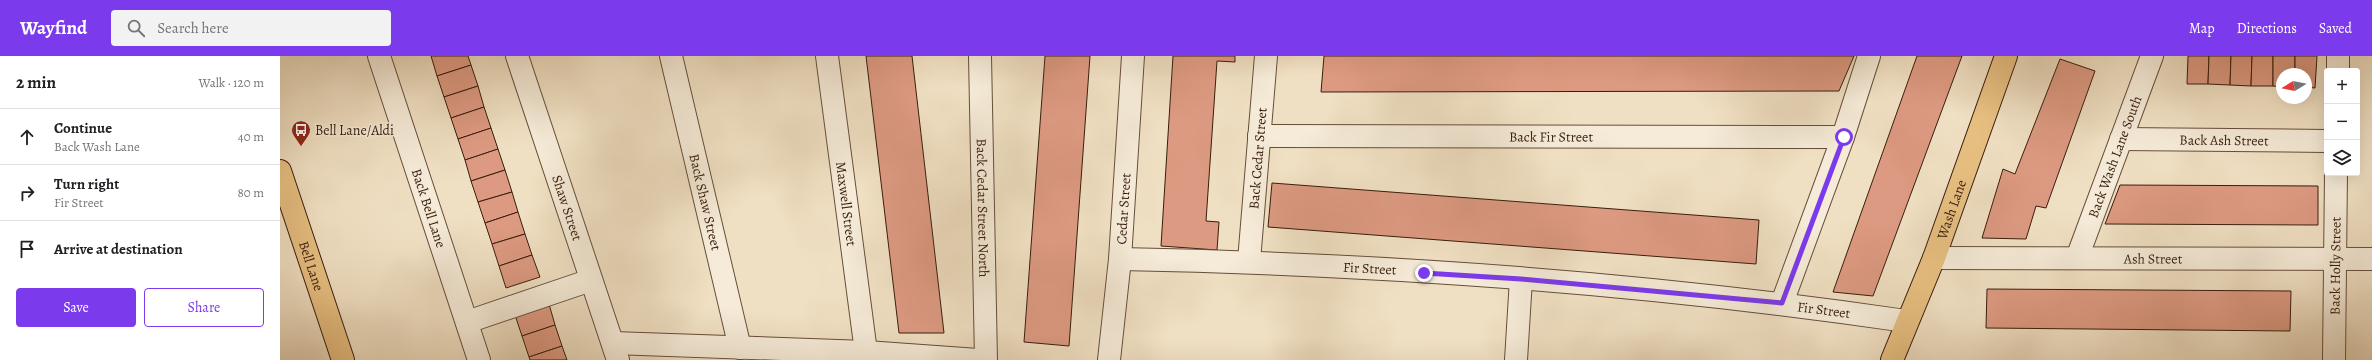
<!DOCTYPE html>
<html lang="en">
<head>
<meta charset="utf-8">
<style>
	:root { --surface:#fff; --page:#f2f2f2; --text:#202124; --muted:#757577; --line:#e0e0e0; --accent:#7c3aed }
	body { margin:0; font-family:Alegreya,serif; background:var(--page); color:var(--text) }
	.controls { position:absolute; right:12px; top:12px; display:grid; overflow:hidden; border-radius:4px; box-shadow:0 4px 16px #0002 }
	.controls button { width:36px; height:36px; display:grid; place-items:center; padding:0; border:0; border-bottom:1px solid var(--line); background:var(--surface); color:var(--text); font:20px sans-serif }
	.compass { position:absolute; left:1996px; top:12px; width:36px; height:36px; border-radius:50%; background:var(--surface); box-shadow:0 4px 16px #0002; rotate:260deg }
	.stop { position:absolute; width:12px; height:12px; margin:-9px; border:3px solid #7c3aed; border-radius:50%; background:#fff }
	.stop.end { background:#7c3aed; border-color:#fff; box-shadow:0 1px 4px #0008 }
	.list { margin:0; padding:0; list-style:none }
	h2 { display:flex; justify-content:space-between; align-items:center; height:52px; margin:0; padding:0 16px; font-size:17px }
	h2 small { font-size:13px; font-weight:400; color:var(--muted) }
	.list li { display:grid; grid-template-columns:26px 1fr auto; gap:12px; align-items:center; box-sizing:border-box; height:56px; padding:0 16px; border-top:1px solid var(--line) }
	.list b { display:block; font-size:15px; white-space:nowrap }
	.list p { margin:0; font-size:13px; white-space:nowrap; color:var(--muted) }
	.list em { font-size:13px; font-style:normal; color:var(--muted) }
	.actions { display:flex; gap:8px; padding:12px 16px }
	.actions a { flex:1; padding:9px 0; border:1px solid var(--accent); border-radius:4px; text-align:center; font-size:14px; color:var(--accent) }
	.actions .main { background:var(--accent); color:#fff }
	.icon { flex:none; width:22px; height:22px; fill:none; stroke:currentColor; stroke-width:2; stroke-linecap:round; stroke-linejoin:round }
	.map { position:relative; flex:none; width:2092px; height:304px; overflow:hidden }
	header { display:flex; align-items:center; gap:24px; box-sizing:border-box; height:56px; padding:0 20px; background:var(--accent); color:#fff }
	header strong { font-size:19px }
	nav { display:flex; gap:22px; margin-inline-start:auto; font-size:14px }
	.search { width:280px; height:36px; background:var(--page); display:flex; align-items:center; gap:10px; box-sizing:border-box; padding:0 14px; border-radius:4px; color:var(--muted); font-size:15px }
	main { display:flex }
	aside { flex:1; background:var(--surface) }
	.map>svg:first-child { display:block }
	.building { fill:#dd9a82; stroke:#381d0c }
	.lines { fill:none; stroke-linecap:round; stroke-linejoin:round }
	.minor-casing { stroke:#664e3a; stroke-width:24 }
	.major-casing { stroke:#381d0c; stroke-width:24 }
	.minor { stroke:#f5ebd8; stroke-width:22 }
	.major { stroke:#e8c082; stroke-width:22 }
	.route { stroke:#7c3aed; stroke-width:5 }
	.labels { text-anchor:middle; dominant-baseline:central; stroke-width:3; stroke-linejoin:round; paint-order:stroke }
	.poi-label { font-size:14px; fill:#381d0c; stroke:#f5ebd8; text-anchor:start }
	.street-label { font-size:14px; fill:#381d0c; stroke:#f5ebd8 }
</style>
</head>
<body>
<header>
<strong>Wayfind</strong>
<div class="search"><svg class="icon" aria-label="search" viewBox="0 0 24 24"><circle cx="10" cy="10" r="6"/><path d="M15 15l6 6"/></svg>Search here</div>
<nav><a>Map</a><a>Directions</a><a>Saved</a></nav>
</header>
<main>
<aside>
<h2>2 min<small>Walk · 120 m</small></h2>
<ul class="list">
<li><svg class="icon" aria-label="ahead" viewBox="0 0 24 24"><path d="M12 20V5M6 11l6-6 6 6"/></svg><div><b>Continue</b><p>Back Wash Lane</p></div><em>40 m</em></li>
<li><svg class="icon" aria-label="right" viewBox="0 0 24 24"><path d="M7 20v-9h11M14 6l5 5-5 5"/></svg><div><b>Turn right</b><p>Fir Street</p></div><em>80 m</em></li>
<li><svg class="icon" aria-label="arrive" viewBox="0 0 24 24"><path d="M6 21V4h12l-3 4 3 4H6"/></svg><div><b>Arrive at destination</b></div></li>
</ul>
<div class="actions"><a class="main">Save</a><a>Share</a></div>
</aside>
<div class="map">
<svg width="2092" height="304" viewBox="0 0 2092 304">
	<rect width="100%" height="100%" fill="#f0e0c3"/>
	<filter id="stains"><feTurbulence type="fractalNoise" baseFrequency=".005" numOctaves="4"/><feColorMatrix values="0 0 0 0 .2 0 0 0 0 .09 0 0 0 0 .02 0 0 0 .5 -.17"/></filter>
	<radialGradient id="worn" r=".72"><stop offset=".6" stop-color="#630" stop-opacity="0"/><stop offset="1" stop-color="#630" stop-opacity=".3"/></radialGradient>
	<g class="building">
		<path d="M 151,0 L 188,0 L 191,9 L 157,20 Z"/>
		<path d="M 586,0 L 632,0 L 664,277 L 619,277 Z"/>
		<path d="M 765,0 L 810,0 L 789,290 L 744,286 Z"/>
		<path d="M 893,0 L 955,0 L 955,6 L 937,5 L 926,165 L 939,166 L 937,194 L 881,190 Z"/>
		<path d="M 1044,0 L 1574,0 L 1559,35 L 1041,36 Z"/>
		<path d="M 1637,0 L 1682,0 L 1593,240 L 1553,236 Z"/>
		<path d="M 1908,0 L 1929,0 L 1928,28 L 1907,28 Z"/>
		<path d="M 1929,0 L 1951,0 L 1950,29 L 1928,28 Z"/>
		<path d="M 1951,0 L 1972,0 L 1971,30 L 1950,29 Z"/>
		<path d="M 1972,0 L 1993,0 L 1993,30 L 1971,30 Z"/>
		<path d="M 1993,0 L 2015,0 L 2015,18 L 2002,18 L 2002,31 L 1993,30 Z"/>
		<path d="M 2015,0 L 2037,0 L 2035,32 L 2026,31 L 2026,18 L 2015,18 Z"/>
		<path d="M 1780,3 L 1815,15 L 1766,152 L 1756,150 L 1746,183 L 1702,182 L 1723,113 L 1735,118 Z"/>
		<path d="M 191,9 L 198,30 L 164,41 L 157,20 Z"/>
		<path d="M 198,30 L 204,51 L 171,62 L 164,41 Z"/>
		<path d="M 204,51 L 211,72 L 178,83 L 171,62 Z"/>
		<path d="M 211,72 L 218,93 L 185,104 L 178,83 Z"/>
		<path d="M 218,93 L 225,114 L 191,125 L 185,104 Z"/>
		<path d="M 225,114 L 232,136 L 198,146 L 191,125 Z"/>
		<path d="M 992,127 L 1479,164 L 1476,208 L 988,171 Z"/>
		<path d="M 1840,129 L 2038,130 L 2038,169 L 1825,168 Z"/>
		<path d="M 232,136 L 238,156 L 205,167 L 198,146 Z"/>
		<path d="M 238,156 L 245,178 L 212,188 L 205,167 Z"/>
		<path d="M 245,178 L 252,199 L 219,210 L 212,188 Z"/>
		<path d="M 252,199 L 260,221 L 226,232 L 219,210 Z"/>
		<path d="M 1707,233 L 2011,235 L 2010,275 L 1706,272 Z"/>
		<path d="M 269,248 L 275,269 L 242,280 L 235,259 Z"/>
		<path d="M 275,269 L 282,290 L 249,301 L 242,280 Z"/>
		<path d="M 282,290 L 287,304 L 250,304 L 249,301 Z"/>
	</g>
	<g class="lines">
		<defs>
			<g id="minor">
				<path id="s1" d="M 99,0 L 199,304"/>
				<path id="s2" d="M 237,0 L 338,304"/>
				<path id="s3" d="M 391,0 L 460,292"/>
				<path id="s4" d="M 547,0 L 586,296"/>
				<path id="s5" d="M 700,0 L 706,304"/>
				<path d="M 2058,15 L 2058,0"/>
				<path id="s6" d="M 979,80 L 1563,81"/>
				<path id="s7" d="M 1841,83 L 2047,85"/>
				<path id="s8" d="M 1654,202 L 2092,203"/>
				<path id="s9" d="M 1797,202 L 1872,0"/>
				<path id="s10" d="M 840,203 C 1102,208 1366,227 1626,265"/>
				<path id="s11" d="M 969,205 L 986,0"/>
				<path d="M 1502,247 L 1563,81 L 1589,0"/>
				<path d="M 187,266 L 311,224"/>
				<path d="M 333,287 L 586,296 L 698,304"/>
				<path id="s12" d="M 829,304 L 840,203 L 853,0"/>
				<path d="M 1236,304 L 1241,223"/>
				<path id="s13" d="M 2054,304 L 2056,117"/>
			</g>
			<g id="major">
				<path id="s14" d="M 0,115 L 63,304"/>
				<path id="s15" d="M 1612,304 L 1654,202 L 1726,0"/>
			</g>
		</defs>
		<use href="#minor" class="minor-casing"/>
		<use href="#major" class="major-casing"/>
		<use href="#minor" class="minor"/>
		<use href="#major" class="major"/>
	</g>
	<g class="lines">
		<path class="route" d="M 1144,217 L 1241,223 L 1502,247 L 1564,81"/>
	</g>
	<defs>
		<symbol id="bus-pin" viewBox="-11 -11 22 30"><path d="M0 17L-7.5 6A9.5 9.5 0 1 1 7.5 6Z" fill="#8f2418" stroke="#f5ebd8"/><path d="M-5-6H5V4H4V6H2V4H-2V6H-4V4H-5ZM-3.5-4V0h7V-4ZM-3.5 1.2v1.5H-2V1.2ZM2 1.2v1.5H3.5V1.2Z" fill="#fff"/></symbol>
	</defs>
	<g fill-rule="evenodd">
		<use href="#bus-pin" x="10" y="63" width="22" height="30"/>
	</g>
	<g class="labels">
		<g class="poi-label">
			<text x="35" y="74">Bell Lane/Aldi</text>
		</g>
		<g class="street-label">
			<text stroke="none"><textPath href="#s6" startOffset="292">Back Fir Street</textPath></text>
			<text stroke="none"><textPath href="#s7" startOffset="103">Back Ash Street</textPath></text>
			<text stroke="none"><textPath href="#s9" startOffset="108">Back Wash Lane South</textPath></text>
			<text stroke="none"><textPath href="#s11" startOffset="103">Back Cedar Street</textPath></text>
			<text stroke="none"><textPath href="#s3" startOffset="150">Back Shaw Street</textPath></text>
			<text stroke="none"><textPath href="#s4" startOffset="149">Maxwell Street</textPath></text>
			<text stroke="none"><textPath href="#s1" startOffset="160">Back Bell Lane</textPath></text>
			<text stroke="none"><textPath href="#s2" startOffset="160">Shaw Street</textPath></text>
			<text stroke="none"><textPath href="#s5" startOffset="152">Back Cedar Street North</textPath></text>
			<text stroke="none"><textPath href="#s12" startOffset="152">Cedar Street</textPath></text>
			<text stroke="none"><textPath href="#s15" startOffset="162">Wash Lane</textPath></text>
			<text stroke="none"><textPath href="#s8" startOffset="219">Ash Street</textPath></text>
			<text stroke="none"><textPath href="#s14" startOffset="100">Bell Lane</textPath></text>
			<text stroke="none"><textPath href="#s13" startOffset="94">Back Holly Street</textPath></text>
			<text stroke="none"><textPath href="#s10" startOffset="250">Fir Street</textPath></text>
			<text stroke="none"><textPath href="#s10" startOffset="706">Fir Street</textPath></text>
		</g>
	</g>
	<rect width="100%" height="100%" filter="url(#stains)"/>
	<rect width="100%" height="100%" fill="url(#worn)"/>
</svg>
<div class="controls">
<button>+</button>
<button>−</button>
<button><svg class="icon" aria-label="layers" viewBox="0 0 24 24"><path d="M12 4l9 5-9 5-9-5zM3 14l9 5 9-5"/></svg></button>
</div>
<svg class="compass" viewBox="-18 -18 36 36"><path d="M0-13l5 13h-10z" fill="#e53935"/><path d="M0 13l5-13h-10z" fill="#757577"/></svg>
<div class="stop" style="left:1564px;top:81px"></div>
<div class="stop end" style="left:1144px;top:217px"></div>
</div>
</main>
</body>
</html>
